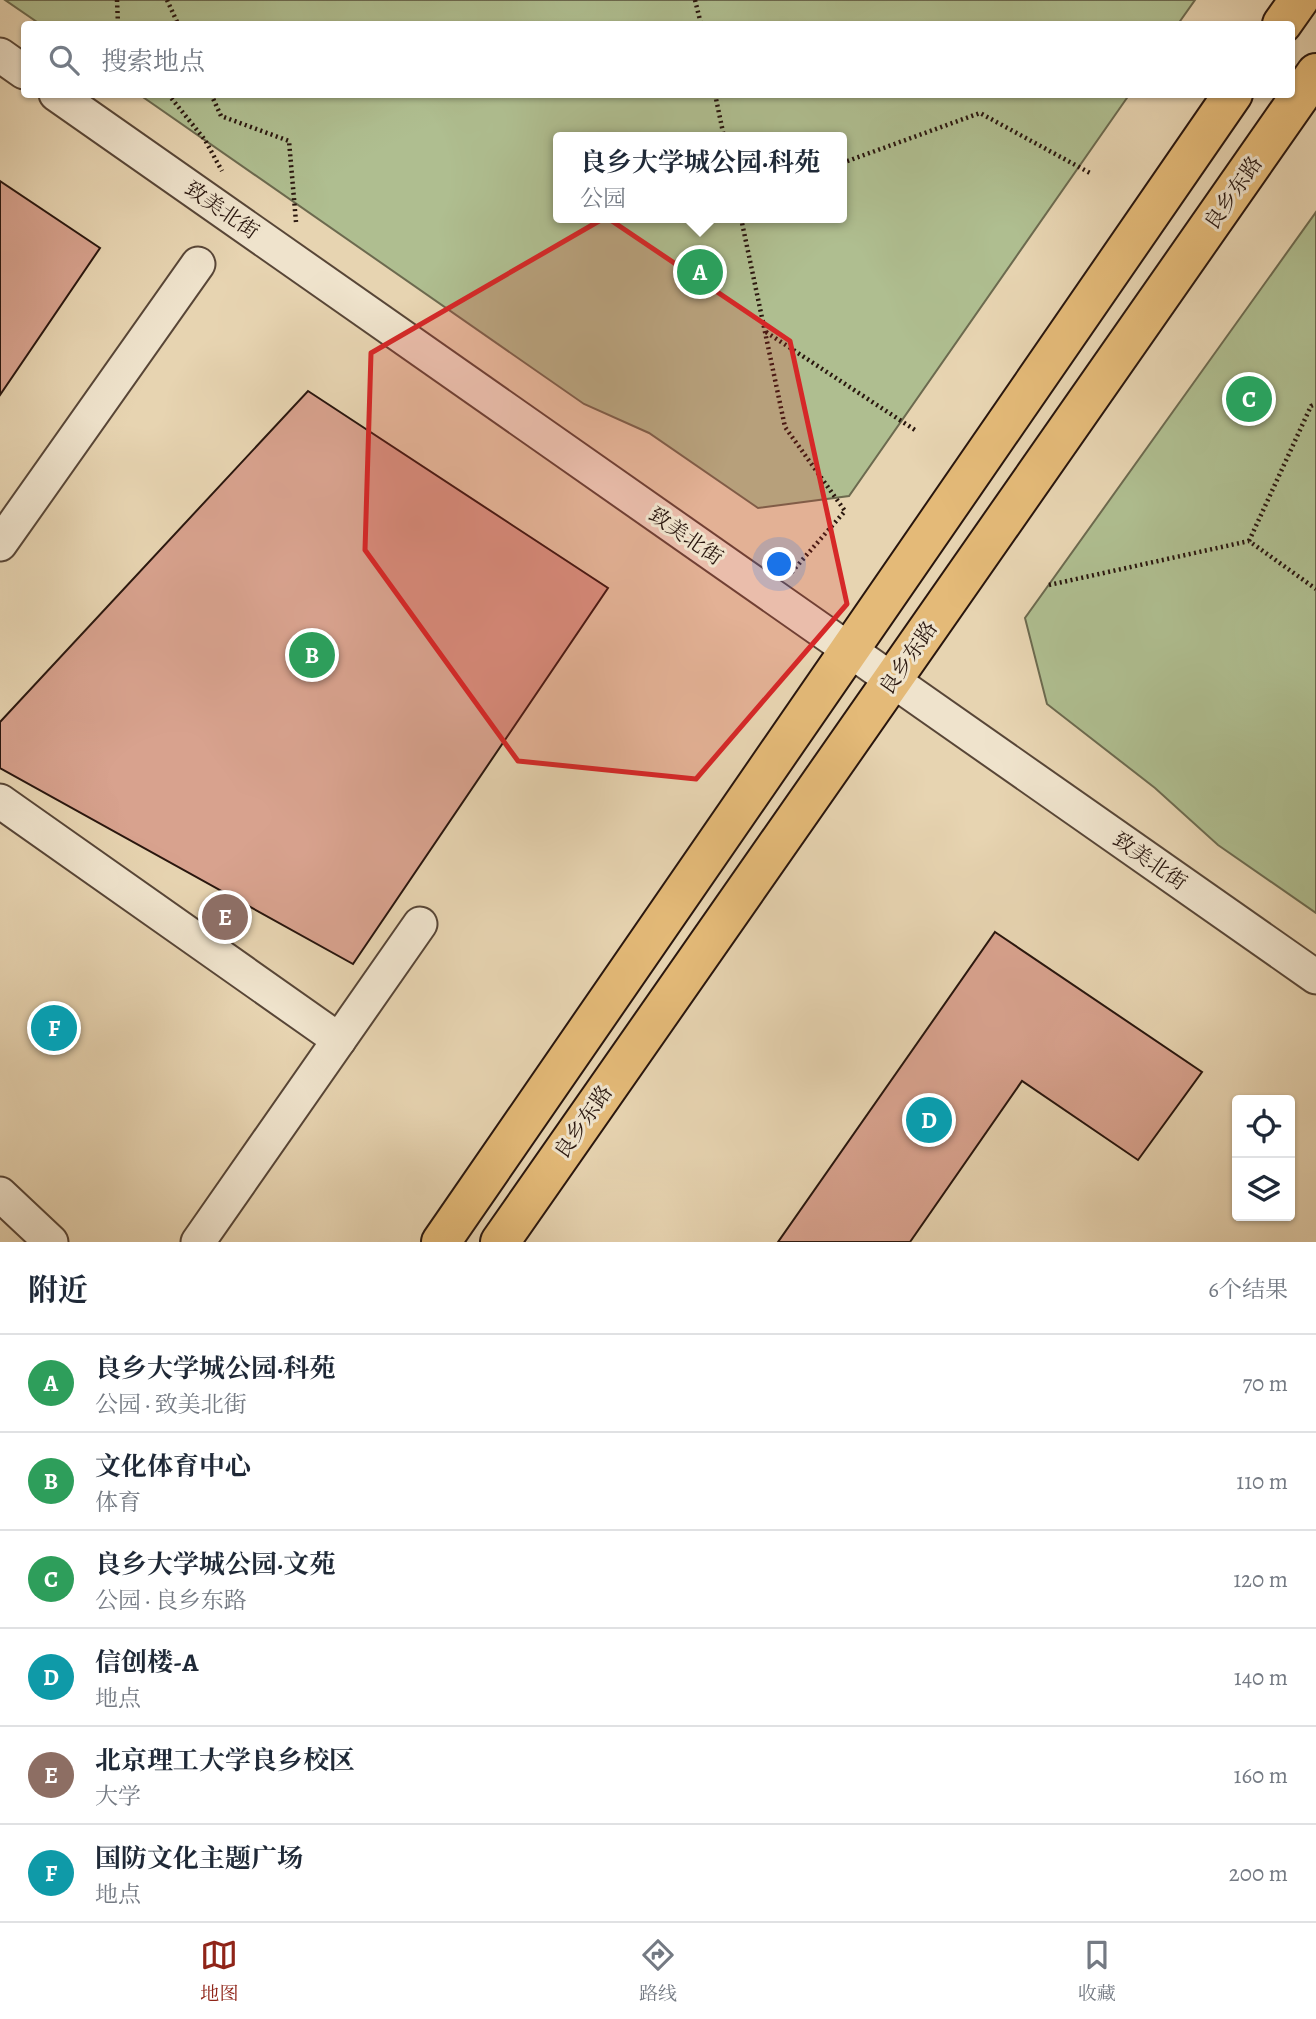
<!DOCTYPE html>
<html lang="zh">
<head>
<meta charset="utf-8">
<style>
	:root { --surface:#fff; --page:#f2f2f3; --text:#1f2937; --muted:#747a83; --line:#e0e1e3; --accent:#8f2418 }
	body { margin:0; font-family:Alegreya,"Noto Serif SC",serif; background:var(--page); color:var(--text) }
	.controls { position:absolute; right:21px; bottom:21px; display:grid; overflow:hidden; border-radius:7px; box-shadow:0 2px 5px #0004 }
	.controls button { width:63px; height:63px; display:grid; place-items:center; padding:0; border:0; border-bottom:2px solid var(--line); background:var(--surface); color:var(--text); font:35px sans-serif }
	.you { position:absolute; left:780px; top:565px; width:24px; height:24px; margin:-18px; border:5px solid #fff; border-radius:50%; background:#1a73e8; box-shadow:0 0 0 10px #1a73e833 }
	.badge { display:grid; place-items:center; width:46px; height:46px; border-radius:50%; background:var(--accent); color:#fff; font-size:23px; font-weight:700 }
	.pin { position:absolute; translate:-50% -50%; border:4px solid #fff; box-shadow:0 2px 7px #0006 }
	.popup { position:absolute; left:553px; top:132px; width:294px; height:91px; box-sizing:border-box; display:grid; place-content:center; border-radius:7px; background:var(--surface); filter:drop-shadow(0 2px 5px #0005); font-size:23px; white-space:nowrap; color:var(--muted) }
	.popup b { font-size:26px; color:var(--text) }
	.popup::after { content:''; position:absolute; left:50%; top:100%; margin-left:-14px; border:14px solid transparent; border-top-color:var(--surface) }
	.list { margin:0; padding:0; list-style:none }
	h2 { display:flex; justify-content:space-between; align-items:center; height:91px; margin:0; padding:0 28px; font-size:30px }
	h2 small { font-size:23px; font-weight:400; color:var(--muted) }
	.list li { display:grid; grid-template-columns:46px 1fr auto; gap:21px; align-items:center; box-sizing:border-box; height:98px; padding:0 28px; border-top:2px solid var(--line) }
	.list b { display:block; font-size:26px; white-space:nowrap }
	.list p { margin:0; font-size:23px; white-space:nowrap; color:var(--muted) }
	.list em { font-size:23px; font-style:normal; color:var(--muted) }
	.icon { flex:none; width:38px; height:38px; fill:none; stroke:currentColor; stroke-width:2; stroke-linecap:round; stroke-linejoin:round }
	.map { position:relative; flex:none; width:1316px; height:1242px; overflow:hidden }
	.search { position:absolute; background:var(--surface); box-shadow:0 2px 5px #0004; left:21px; right:21px; top:21px; height:77px; display:flex; align-items:center; gap:18px; box-sizing:border-box; padding:0 24px; border-radius:7px; color:var(--muted); font-size:26px }
	.sheet { height:679px; background:var(--surface) }
	nav { display:flex; justify-content:space-around; align-items:center; box-sizing:border-box; height:98px; border-top:2px solid var(--line); background:var(--surface); font-size:19px; color:var(--muted) }
	nav a { display:grid; justify-items:center; gap:4px }
	nav .on { color:var(--accent) }
	.map>svg:first-child { display:block }
	.green { fill:#afbe90; stroke:#6c6a4f; stroke-width:2; fill-rule:evenodd }
	.building { fill:#d8a28e; stroke:#29160e; stroke-width:2 }
	.lines { fill:none; stroke-linecap:round; stroke-linejoin:round }
	.minor-casing { stroke:#584637; stroke-width:37 }
	.major-casing { stroke:#29160e; stroke-width:42 }
	.path { stroke:#29160e; stroke-width:4.5; stroke-dasharray:2 3.5; stroke-linecap:butt }
	.minor { stroke:#efe3cc; stroke-width:33 }
	.major { stroke:#e4ba78; stroke-width:38 }
	.marked { fill:#d62828; fill-opacity:0.2; stroke:#d62828; stroke-width:5; stroke-linejoin:round }
	.labels { text-anchor:middle; dominant-baseline:central; stroke-width:6; stroke-linejoin:round; paint-order:stroke }
	.street-label { font-size:21px; fill:#29160e; stroke:#efe3cc }
</style>
</head>
<body>
<div class="map">
<svg width="1316" height="1242" viewBox="0 0 1316 1242">
	<rect width="100%" height="100%" fill="#e7d4b1"/>
	<filter id="stains"><feTurbulence type="fractalNoise" baseFrequency=".00286" numOctaves="4"/><feColorMatrix values="0 0 0 0 .2 0 0 0 0 .09 0 0 0 0 .02 0 0 0 .5 -.17"/></filter>
	<radialGradient id="worn" r=".72"><stop offset=".6" stop-color="#630" stop-opacity="0"/><stop offset="1" stop-color="#630" stop-opacity=".3"/></radialGradient>
	<g class="green">
		<path d="M 5,0 L 1195,0 L 1178,24 L 40,24 Z"/>
		<path d="M 140,95 L 1129,94 L 1129,95 L 849,496 L 758,508 L 649,433 L 584,404 ZM 842,137 L 842,218 L 558,218 L 558,137 Z"/>
		<path d="M 1316,212 L 1316,913 L 1218,845 L 1155,788 L 1047,704 L 1025,618 Z"/>
	</g>
	<g class="building">
		<path d="M 0,181 L 100,248 L 0,395 Z"/>
		<path d="M 308,391 L 608,588 L 353,964 L 0,768 L 0,722 Z"/>
		<path d="M 995,932 L 1202,1072 L 1138,1160 L 1022,1081 L 910,1242 L 778,1242 Z"/>
	</g>
	<g class="lines">
		<defs>
			<g id="minor">
				<path d="M 0,55 L 24,72"/>
				<path d="M 56,94 L 1316,977"/>
				<path d="M 0,544 L 198,264"/>
				<path d="M 0,801 L 339,1040"/>
				<path d="M 0,1194 L 51,1242"/>
				<path d="M 198,1242 L 420,924"/>
			</g>
			<g id="major">
				<path d="M 1282,24 L 1299,0"/>
				<path d="M 441,1242 L 1233,94"/>
				<path d="M 500,1242 L 1316,73"/>
			</g>
		</defs>
		<use href="#minor" class="minor-casing"/>
		<use href="#major" class="major-casing"/>
		<g class="path">
			<path d="M 117,0 L 118,24"/>
			<path d="M 167,0 L 178,24"/>
			<path d="M 695,0 L 701,24"/>
			<path d="M 168,94 L 205,140 L 222,171"/>
			<path d="M 211,94 L 221,116 L 289,141 L 296,222"/>
			<path d="M 715,94 L 724,137"/>
			<path d="M 842,163 L 980,113 L 1090,173"/>
			<path d="M 741,218 L 785,427 L 845,511 L 790,574"/>
			<path d="M 766,332 L 915,430"/>
			<path d="M 1249,541 L 1311,406 L 1316,404"/>
			<path d="M 1049,585 L 1249,541 L 1316,589"/>
		</g>
		<use href="#minor" class="minor"/>
		<use href="#major" class="major"/>
	</g>
	<path class="marked" d="M 606,217 L 790,341 L 847,604 L 696,779 L 518,761 L 365,550 L 371,353 Z"/>
	<g class="labels">
		<g class="street-label">
			<text transform="translate(1233 193) rotate(-55)">良乡东路</text>
			<text transform="translate(222 210) rotate(35)">致美北街</text>
			<text transform="translate(686 536) rotate(35)">致美北街</text>
			<text transform="translate(908 658) rotate(-55)">良乡东路</text>
			<text transform="translate(1150 861) rotate(35)">致美北街</text>
			<text transform="translate(583 1122) rotate(-55)">良乡东路</text>
		</g>
	</g>
	<rect width="100%" height="100%" filter="url(#stains)"/>
	<rect width="100%" height="100%" fill="url(#worn)"/>
</svg>
<div class="controls">
<button><svg class="icon" aria-label="locate" viewBox="0 0 24 24"><circle cx="12" cy="12" r="6"/><path d="M12 2v4M12 18v4M2 12h4M18 12h4"/></svg></button>
<button><svg class="icon" aria-label="layers" viewBox="0 0 24 24"><path d="M12 4l9 5-9 5-9-5zM3 14l9 5 9-5"/></svg></button>
</div>
<div class="you"></div>
<div class="pin badge" style="left:700px;top:272px;background:#2e9e5b">A</div>
<div class="popup"><b>良乡大学城公园·科苑</b>公园</div>
<div class="pin badge" style="left:312px;top:655px;background:#2e9e5b">B</div>
<div class="pin badge" style="left:1249px;top:399px;background:#2e9e5b">C</div>
<div class="pin badge" style="left:929px;top:1120px;background:#0f9aa8">D</div>
<div class="pin badge" style="left:225px;top:917px;background:#8d6e63">E</div>
<div class="pin badge" style="left:54px;top:1028px;background:#0f9aa8">F</div>
<div class="search"><svg class="icon" aria-label="search" viewBox="0 0 24 24"><circle cx="10" cy="10" r="6"/><path d="M15 15l6 6"/></svg>搜索地点</div>
</div>
<section class="sheet">
<h2>附近<small>6个结果</small></h2>
<ul class="list">
<li><span class="badge" style="background:#2e9e5b">A</span><div><b>良乡大学城公园·科苑</b><p>公园 · 致美北街</p></div><em>70 m</em></li>
<li><span class="badge" style="background:#2e9e5b">B</span><div><b>文化体育中心</b><p>体育</p></div><em>110 m</em></li>
<li><span class="badge" style="background:#2e9e5b">C</span><div><b>良乡大学城公园·文苑</b><p>公园 · 良乡东路</p></div><em>120 m</em></li>
<li><span class="badge" style="background:#0f9aa8">D</span><div><b>信创楼-A</b><p>地点</p></div><em>140 m</em></li>
<li><span class="badge" style="background:#8d6e63">E</span><div><b>北京理工大学良乡校区</b><p>大学</p></div><em>160 m</em></li>
<li><span class="badge" style="background:#0f9aa8">F</span><div><b>国防文化主题广场</b><p>地点</p></div><em>200 m</em></li>
</ul>
</section>
<nav>
<a class="on"><svg class="icon" aria-label="map" viewBox="0 0 24 24"><path d="M3 6l6-2 6 2 6-2v14l-6 2-6-2-6 2zM9 4v14M15 6v14"/></svg>地图</a>
<a><svg class="icon" aria-label="directions" viewBox="0 0 24 24"><path d="M12 3l9 9-9 9-9-9zM9 14v-3h6M13 9l2 2-2 2"/></svg>路线</a>
<a><svg class="icon" aria-label="saved" viewBox="0 0 24 24"><path d="M7 4h10v16l-5-4-5 4z"/></svg>收藏</a>
</nav>
</body>
</html>
